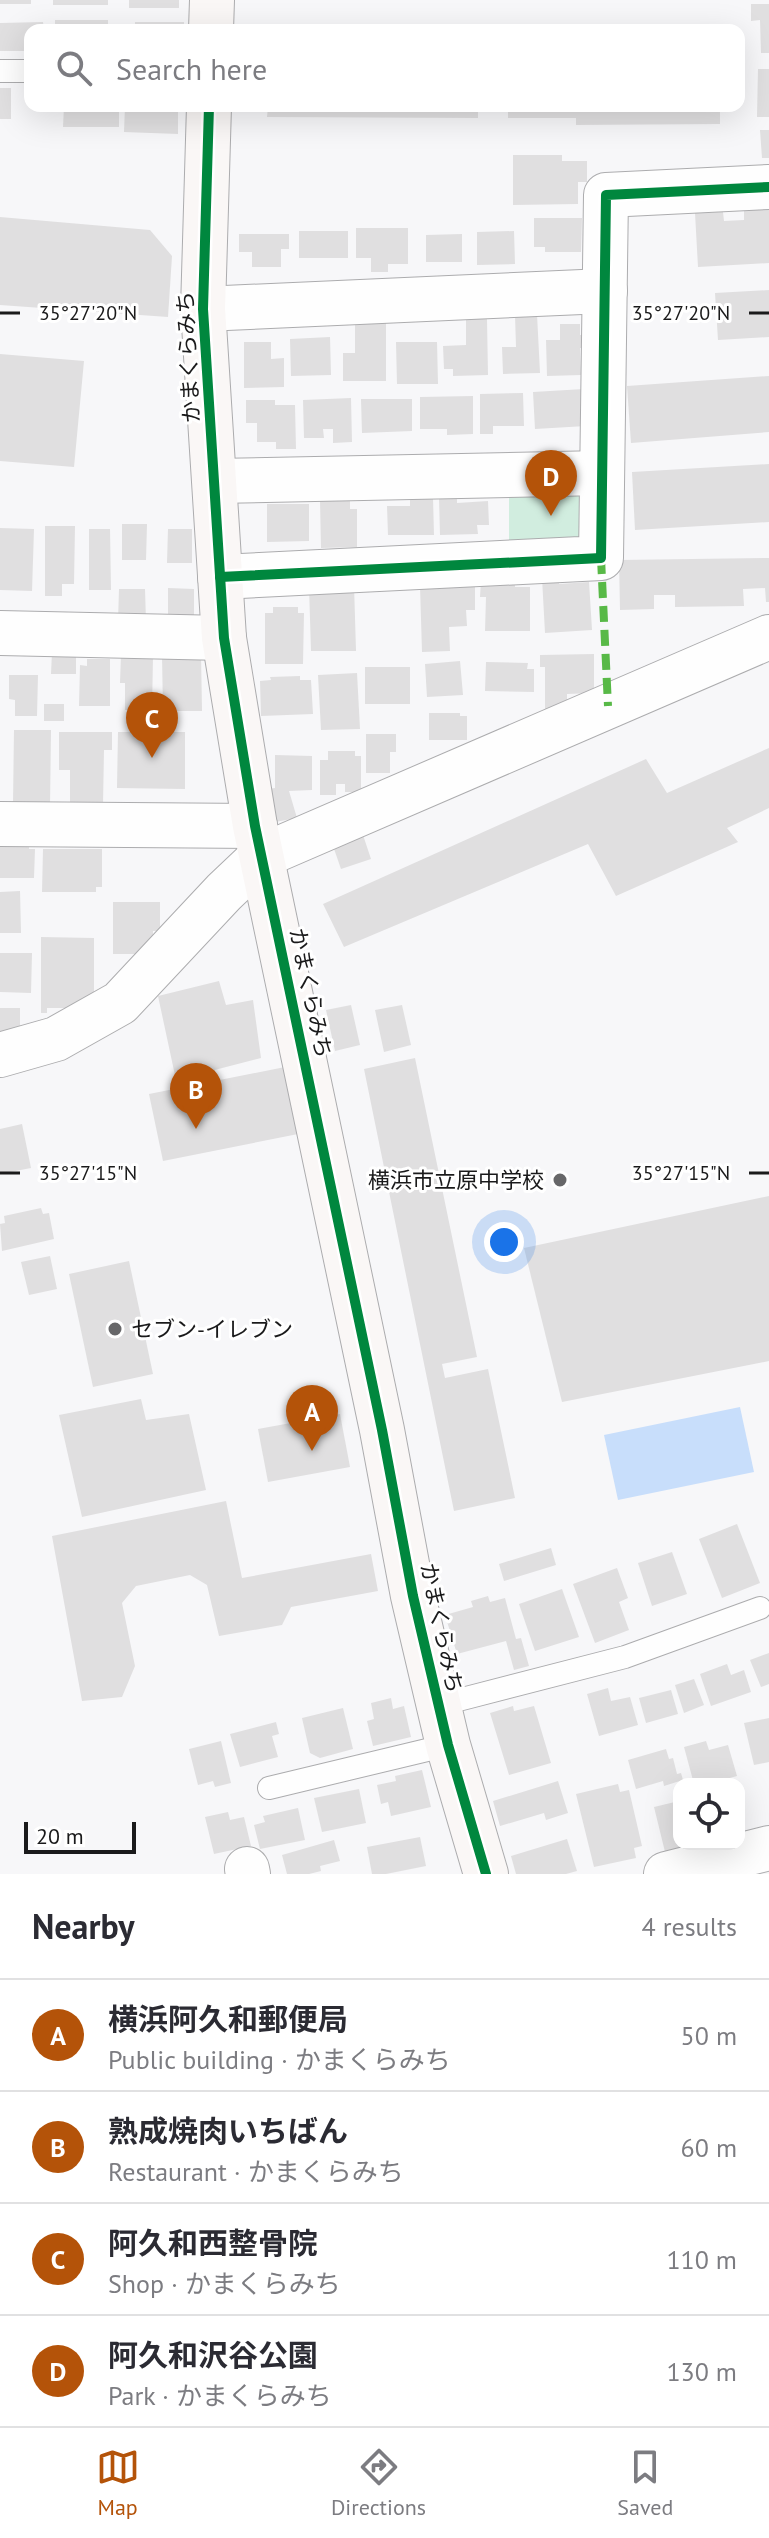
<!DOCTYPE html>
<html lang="en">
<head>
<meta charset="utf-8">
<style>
	:root { --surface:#fff; --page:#f2f2f3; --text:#2b2b33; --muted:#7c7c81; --line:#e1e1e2; --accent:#b45309 }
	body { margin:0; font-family:"PT Sans","Noto Sans JP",sans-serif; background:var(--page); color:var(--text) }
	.controls { position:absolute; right:24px; bottom:24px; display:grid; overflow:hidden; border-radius:16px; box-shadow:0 8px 32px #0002 }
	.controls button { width:72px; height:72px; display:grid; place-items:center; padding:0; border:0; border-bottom:2px solid var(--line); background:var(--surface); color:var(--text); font:40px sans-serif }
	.scale { position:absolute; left:24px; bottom:20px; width:112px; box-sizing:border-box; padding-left:8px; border:4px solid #1a1a1b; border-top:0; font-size:22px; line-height:28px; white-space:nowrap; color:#1a1a1b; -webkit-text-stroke:6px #fff; paint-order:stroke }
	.you { position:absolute; left:504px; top:1242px; width:28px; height:28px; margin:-20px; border:6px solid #fff; border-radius:50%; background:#1a73e8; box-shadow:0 0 0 12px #1a73e833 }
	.badge { display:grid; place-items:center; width:52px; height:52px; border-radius:50%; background:var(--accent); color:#fff; font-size:26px; font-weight:700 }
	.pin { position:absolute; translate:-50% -66px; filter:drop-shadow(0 2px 4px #0008) }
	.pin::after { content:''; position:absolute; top:42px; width:28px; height:24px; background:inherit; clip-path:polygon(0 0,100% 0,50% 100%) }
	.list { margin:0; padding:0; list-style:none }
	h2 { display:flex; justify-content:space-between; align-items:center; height:104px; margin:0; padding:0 32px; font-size:34px }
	h2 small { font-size:26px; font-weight:400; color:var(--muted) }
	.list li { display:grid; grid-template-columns:52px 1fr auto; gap:24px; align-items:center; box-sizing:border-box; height:112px; padding:0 32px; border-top:2px solid var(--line) }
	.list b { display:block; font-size:30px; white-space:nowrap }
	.list p { margin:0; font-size:26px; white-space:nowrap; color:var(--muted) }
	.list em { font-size:26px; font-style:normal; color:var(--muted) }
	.icon { flex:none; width:44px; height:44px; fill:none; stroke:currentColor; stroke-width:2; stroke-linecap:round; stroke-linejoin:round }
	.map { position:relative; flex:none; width:769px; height:1874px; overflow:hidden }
	.search { position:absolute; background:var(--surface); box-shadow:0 8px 32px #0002; left:24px; right:24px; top:24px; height:88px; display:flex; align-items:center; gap:20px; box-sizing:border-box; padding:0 28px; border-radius:16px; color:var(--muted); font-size:30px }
	.sheet { height:552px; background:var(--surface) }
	nav { display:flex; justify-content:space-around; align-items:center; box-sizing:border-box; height:112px; border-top:2px solid var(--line); background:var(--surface); font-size:22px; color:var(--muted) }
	nav a { display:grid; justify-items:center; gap:4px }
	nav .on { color:var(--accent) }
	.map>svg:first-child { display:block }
	.green { fill:#d1eddf }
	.water { fill:#c8defb }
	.building { fill:#e0dfe0 }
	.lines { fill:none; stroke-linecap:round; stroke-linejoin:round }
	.lane-casing { stroke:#acacae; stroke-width:24 }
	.street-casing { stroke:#acacae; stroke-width:46 }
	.secondary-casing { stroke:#acacae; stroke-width:46 }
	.lane { stroke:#fefefe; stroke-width:22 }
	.street { stroke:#fefefe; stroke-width:44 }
	.secondary { stroke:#faf7f6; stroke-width:44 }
	.quiet { stroke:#58b947; stroke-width:8; stroke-dasharray:16 8; stroke-linecap:butt }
	.cycleway-casing { stroke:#fff; stroke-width:15 }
	.cycleway { stroke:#00873e; stroke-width:10 }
	.ticks { fill:none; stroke:#1a1a1b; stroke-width:3 }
	.poi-dot { fill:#676769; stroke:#fff; stroke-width:3 }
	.labels { text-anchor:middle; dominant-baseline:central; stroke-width:6; stroke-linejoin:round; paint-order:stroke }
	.street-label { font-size:22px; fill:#1a1a1b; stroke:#fff }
	.poi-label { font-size:22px; fill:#1a1a1b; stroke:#fff; text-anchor:end }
	.ticks-label { font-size:20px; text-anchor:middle; fill:#1a1a1b; stroke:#fff; stroke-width:6; stroke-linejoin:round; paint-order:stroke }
</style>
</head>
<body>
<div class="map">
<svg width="769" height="1874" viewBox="0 0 769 1874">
	<rect width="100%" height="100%" fill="#f7f7f9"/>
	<path class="green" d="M 593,491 L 592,540 L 509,542 L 509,493 Z"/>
	<path class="water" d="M 740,1407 L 754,1472 L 618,1500 L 604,1435 Z"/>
	<g class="building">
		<rect x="0" y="0" width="31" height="4"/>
		<rect x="53" y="0" width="55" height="5"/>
		<rect x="129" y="0" width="50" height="8"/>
		<path d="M 751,4 L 769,4 L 769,53 L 761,53 L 760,20 L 751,21 Z"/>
		<rect x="55" y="20" width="53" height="10"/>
		<path d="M 43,22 L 44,30 L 30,30 L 30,51 L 0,51 L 0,23 Z"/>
		<rect x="135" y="22" width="49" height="8"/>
		<path d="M 758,69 L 769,69 L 769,117 L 757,117 Z"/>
		<rect x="0" y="88" width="11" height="31"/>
		<path d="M 64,106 L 119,106 L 119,127 L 63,127 Z"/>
		<path d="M 125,106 L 178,106 L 178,134 L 124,132 Z"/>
		<path d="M 268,106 L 478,106 L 478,118 L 267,117 Z"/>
		<path d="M 508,106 L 720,106 L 720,124 L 576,125 L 576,118 L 508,118 Z"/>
		<path d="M 760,130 L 769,130 L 769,158 L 762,158 Z"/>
		<path d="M 513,155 L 562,155 L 562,161 L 587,161 L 587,182 L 578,182 L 578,204 L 513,205 Z"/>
		<path d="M 769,209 L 769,263 L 698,267 L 695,213 L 723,212 L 724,221 L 744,220 L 744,210 Z"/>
		<path d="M 0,217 L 150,230 L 172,256 L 168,317 L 0,305 Z"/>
		<path d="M 534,218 L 582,218 L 581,252 L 545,252 L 545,247 L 534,247 Z"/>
		<path d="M 356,228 L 408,228 L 408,264 L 388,264 L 388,272 L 371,272 L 371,258 L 356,258 Z"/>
		<rect x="299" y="231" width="49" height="27"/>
		<path d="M 514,231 L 515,264 L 477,265 L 477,232 Z"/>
		<path d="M 239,234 L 289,234 L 289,249 L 281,249 L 281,267 L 252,267 L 252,252 L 239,252 Z"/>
		<path d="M 462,234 L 462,262 L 426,262 L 426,235 Z"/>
		<path d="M 769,290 L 769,337 L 718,340 L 715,293 Z"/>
		<path d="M 537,314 L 540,373 L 503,374 L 502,347 L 516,347 L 515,315 Z"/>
		<path d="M 466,319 L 487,319 L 488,375 L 453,376 L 453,369 L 444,369 L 443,346 L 466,345 Z"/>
		<path d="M 355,323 L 386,323 L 386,381 L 343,381 L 343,353 L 355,353 Z"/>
		<path d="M 560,324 L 580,324 L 580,335 L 589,335 L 589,348 L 580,348 L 581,375 L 547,376 L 546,340 L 560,340 Z"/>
		<path d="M 330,337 L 331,375 L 291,376 L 290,339 Z"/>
		<path d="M 244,342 L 271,342 L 271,359 L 284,358 L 284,387 L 244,388 Z"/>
		<path d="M 396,342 L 437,342 L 438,384 L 397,384 Z"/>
		<path d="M 0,354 L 84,361 L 74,467 L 0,461 Z"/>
		<path d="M 769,376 L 769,432 L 631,443 L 627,386 Z"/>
		<path d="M 584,389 L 586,426 L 535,429 L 533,392 Z"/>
		<path d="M 523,393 L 524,426 L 493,426 L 493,434 L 480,434 L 480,394 Z"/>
		<path d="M 473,396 L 473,434 L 447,435 L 447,429 L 420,429 L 420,397 Z"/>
		<path d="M 351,398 L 352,442 L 333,443 L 333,429 L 323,429 L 324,438 L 304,438 L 303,400 Z"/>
		<path d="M 361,399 L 412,399 L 412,431 L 362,433 Z"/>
		<path d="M 246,400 L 275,400 L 275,405 L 295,405 L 296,449 L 276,449 L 276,442 L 257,442 L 257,423 L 246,423 Z"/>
		<path d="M 769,464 L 769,522 L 635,530 L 632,472 Z"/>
		<path d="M 410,497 L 433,497 L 434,535 L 388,535 L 387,506 L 410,506 Z"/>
		<path d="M 439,497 L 457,497 L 457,503 L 488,501 L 489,525 L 477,525 L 478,534 L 440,535 Z"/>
		<path d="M 320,500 L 350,500 L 350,509 L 357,509 L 357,547 L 321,548 Z"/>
		<path d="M 267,504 L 309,504 L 309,541 L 267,542 Z"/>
		<path d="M 122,524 L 147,524 L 146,560 L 122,560 Z"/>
		<path d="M 45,526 L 75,526 L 74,584 L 62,584 L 62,596 L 45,596 Z"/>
		<path d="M 0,528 L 34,529 L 32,591 L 0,590 Z"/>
		<path d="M 89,529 L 110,529 L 111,590 L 89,590 Z"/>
		<path d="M 168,529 L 192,529 L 192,563 L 167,563 Z"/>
		<path d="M 769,558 L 769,602 L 766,602 L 765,588 L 743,589 L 744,606 L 675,607 L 675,595 L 654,595 L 654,609 L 620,610 L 619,560 Z"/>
		<path d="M 559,577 L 559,584 L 589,582 L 592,630 L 545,633 L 542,578 Z"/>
		<path d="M 475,579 L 475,610 L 466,610 L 467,626 L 449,627 L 450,651 L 422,652 L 420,586 Z"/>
		<path d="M 481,580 L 515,580 L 515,587 L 530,587 L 530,631 L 485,631 L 486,597 L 480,597 Z"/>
		<path d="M 354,585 L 356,651 L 311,651 L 309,586 Z"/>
		<path d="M 168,588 L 194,589 L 194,619 L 168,618 Z"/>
		<path d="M 119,589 L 145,589 L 146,622 L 118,622 Z"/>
		<path d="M 273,607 L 298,607 L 298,613 L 304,613 L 303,664 L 265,664 L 265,613 L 273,613 Z"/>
		<path d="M 52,652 L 76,652 L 76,674 L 51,674 Z"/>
		<path d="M 121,654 L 153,656 L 152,711 L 125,710 L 125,683 L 120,683 Z"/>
		<path d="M 201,654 L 202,711 L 163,711 L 162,655 Z"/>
		<path d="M 594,654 L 594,693 L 567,694 L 567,711 L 545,711 L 545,667 L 540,667 L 540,655 Z"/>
		<path d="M 87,659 L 110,659 L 110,706 L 79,706 L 80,665 L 87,666 Z"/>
		<path d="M 460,661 L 463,695 L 427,697 L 425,664 Z"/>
		<path d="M 486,662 L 528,663 L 527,669 L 534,669 L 534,692 L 485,691 Z"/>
		<rect x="365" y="667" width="45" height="37"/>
		<path d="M 357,673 L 360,729 L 321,730 L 318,675 Z"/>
		<path d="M 9,675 L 38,675 L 37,716 L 15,716 L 15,700 L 9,699 Z"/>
		<path d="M 300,676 L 300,680 L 311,680 L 313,714 L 261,716 L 260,681 L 271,680 L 270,677 Z"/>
		<rect x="44" y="704" width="20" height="17"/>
		<path d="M 429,713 L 460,713 L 460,716 L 467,716 L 467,740 L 429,740 Z"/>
		<path d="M 14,730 L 51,730 L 50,806 L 13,805 Z"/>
		<path d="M 59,732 L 112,732 L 112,750 L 104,750 L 103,805 L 70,805 L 70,770 L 59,770 Z"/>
		<path d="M 118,732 L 185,732 L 185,789 L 117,788 Z"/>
		<path d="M 366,734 L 396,734 L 396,752 L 390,752 L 390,773 L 366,773 Z"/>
		<path d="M 769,748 L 769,808 L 727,828 L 738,842 L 616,896 L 588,844 L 344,947 L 323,904 L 646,759 L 667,793 Z"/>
		<path d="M 328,751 L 355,751 L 355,756 L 361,756 L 361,792 L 345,792 L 345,784 L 336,784 L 336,795 L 320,795 L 320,760 L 328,760 Z"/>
		<path d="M 275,755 L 312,756 L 312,790 L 289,791 L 297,818 L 275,822 L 268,789 L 275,788 Z"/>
		<path d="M 362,832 L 371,859 L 341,869 L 332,843 Z"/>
		<path d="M 0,838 L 29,839 L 29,849 L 35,849 L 34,878 L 0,878 Z"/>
		<path d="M 43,849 L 102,849 L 102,887 L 96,887 L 96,892 L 42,892 Z"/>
		<path d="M 20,891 L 21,933 L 0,933 L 0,892 Z"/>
		<path d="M 113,902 L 160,902 L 160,931 L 153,931 L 153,948 L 146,954 L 113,954 Z"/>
		<path d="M 41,937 L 94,938 L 94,1002 L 83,1008 L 47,1008 L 47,1013 L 41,1013 Z"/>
		<path d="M 0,953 L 32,953 L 31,993 L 0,992 Z"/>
		<path d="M 219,981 L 226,1005 L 253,1000 L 261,1058 L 176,1080 L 158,996 Z"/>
		<path d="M 351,1005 L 360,1045 L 335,1051 L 326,1010 Z"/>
		<path d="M 402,1005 L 411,1045 L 384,1052 L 375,1010 Z"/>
		<rect x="0" y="1008" width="20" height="25"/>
		<path d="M 415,1058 L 477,1357 L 442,1364 L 445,1378 L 488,1369 L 515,1498 L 454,1511 L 364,1069 Z"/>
		<path d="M 285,1067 L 298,1134 L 163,1161 L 149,1094 Z"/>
		<path d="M 22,1124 L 31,1168 L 0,1174 L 0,1129 Z"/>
		<path d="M 769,1196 L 769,1361 L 562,1402 L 524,1248 Z"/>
		<path d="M 41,1208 L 43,1214 L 49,1213 L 54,1239 L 2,1251 L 0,1224 L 5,1223 L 4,1216 Z"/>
		<path d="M 50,1256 L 57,1289 L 29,1295 L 21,1262 Z"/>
		<path d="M 129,1261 L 153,1374 L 93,1387 L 69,1274 Z"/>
		<path d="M 141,1399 L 146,1420 L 189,1414 L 206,1490 L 82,1517 L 59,1415 Z"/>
		<path d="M 340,1414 L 350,1467 L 268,1482 L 258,1429 Z"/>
		<path d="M 226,1501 L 242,1578 L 371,1554 L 378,1591 L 291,1607 L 282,1625 L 219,1636 L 207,1585 L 190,1575 L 136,1586 L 122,1603 L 135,1666 L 122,1697 L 82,1701 L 52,1536 Z"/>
		<path d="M 737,1524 L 760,1583 L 722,1598 L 699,1539 Z"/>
		<path d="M 551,1548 L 556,1565 L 504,1581 L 499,1564 Z"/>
		<path d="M 672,1552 L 687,1594 L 652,1606 L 638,1563 Z"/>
		<path d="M 617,1568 L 628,1598 L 619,1602 L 629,1630 L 595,1643 L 573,1584 Z"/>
		<path d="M 562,1589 L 579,1637 L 535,1651 L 519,1604 Z"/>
		<path d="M 488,1596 L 490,1602 L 505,1598 L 516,1639 L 521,1638 L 529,1666 L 514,1670 L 506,1641 L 457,1654 L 445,1615 L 473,1607 L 471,1601 Z"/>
		<path d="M 769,1653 L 769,1684 L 761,1687 L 750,1660 Z"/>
		<path d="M 727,1664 L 731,1675 L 744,1670 L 751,1692 L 711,1706 L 700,1674 Z"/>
		<path d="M 694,1679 L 704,1705 L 684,1713 L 675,1685 Z"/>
		<path d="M 608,1688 L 611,1701 L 630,1697 L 638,1725 L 599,1736 L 587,1694 Z"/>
		<path d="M 671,1690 L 678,1714 L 646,1723 L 639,1698 Z"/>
		<path d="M 391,1698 L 393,1709 L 404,1706 L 411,1737 L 373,1746 L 367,1721 L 374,1719 L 371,1703 Z"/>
		<path d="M 513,1706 L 514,1711 L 534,1706 L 551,1763 L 509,1775 L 490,1713 Z"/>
		<path d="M 343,1708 L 353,1749 L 320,1758 L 310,1753 L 302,1718 Z"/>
		<path d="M 769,1718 L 769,1762 L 754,1765 L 744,1723 Z"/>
		<path d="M 276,1722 L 279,1734 L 272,1736 L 278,1757 L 240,1767 L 230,1734 Z"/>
		<path d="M 221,1741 L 231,1783 L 215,1787 L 213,1781 L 198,1785 L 189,1749 Z"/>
		<path d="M 706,1741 L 709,1750 L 728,1745 L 737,1776 L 708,1784 L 694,1784 L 684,1747 Z"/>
		<path d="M 666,1749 L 669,1759 L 673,1758 L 677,1774 L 681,1773 L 683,1780 L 664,1786 L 663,1781 L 636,1789 L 628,1760 Z"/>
		<path d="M 422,1770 L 431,1807 L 391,1816 L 388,1802 L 381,1804 L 377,1785 L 396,1781 L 395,1776 Z"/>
		<path d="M 558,1781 L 568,1813 L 546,1820 L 544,1813 L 500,1826 L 493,1801 Z"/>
		<path d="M 618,1784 L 620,1792 L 629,1790 L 642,1846 L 634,1848 L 636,1858 L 594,1867 L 576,1794 Z"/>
		<path d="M 359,1789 L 366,1823 L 322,1832 L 314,1798 Z"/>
		<path d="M 679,1801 L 679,1844 L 691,1844 L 692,1850 L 666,1856 L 654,1807 Z"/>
		<path d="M 298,1808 L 305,1840 L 260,1849 L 254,1825 L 265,1822 L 263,1816 Z"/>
		<path d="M 228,1812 L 230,1820 L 244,1817 L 251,1846 L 214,1854 L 205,1817 Z"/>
		<path d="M 420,1837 L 426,1866 L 386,1874 L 372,1874 L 367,1847 Z"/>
		<path d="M 567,1839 L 577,1871 L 566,1874 L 516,1874 L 511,1856 Z"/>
		<path d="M 334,1840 L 340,1861 L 320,1866 L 321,1871 L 309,1874 L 287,1874 L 282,1855 Z"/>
	</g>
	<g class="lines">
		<defs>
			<g id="lane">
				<path d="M 0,71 L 30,71"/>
				<path d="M 439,1705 L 625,1657 L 760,1608"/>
				<path d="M 269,1788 L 448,1745"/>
			</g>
			<g id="street">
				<path d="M 203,309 L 605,291"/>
				<path d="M 215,481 L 602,473"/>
				<path d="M 220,577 L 601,558 L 606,195 L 769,187"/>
				<path d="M 0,633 L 224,638"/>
				<path d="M 0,824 L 255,826"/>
				<path d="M 0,1055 L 56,1039 L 120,1003 L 224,892 L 262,856 L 769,637"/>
				<path d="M 247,1869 L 248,1874"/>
				<path d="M 666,1874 L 769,1848"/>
			</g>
			<g id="secondary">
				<path d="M 211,30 L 212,0"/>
				<path d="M 209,106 L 203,309 L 224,638 L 255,826 L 382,1430 L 413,1596 L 448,1745 L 486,1874"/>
			</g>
		</defs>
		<use href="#lane" class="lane-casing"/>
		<use href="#street" class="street-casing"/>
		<use href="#secondary" class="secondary-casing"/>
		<use href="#lane" class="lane"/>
		<use href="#street" class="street"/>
		<use href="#secondary" class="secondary"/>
		<path class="quiet" d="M 601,558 L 608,706"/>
		<defs>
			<g id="cycleway">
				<path d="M 209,106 L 203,309 L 224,638 L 255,826 L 382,1430 L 413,1596 L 448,1745 L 486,1874"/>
				<path d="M 220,577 L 601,558 L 606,195 L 769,187"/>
			</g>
		</defs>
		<use href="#cycleway" class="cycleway-casing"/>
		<use href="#cycleway" class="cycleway"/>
	</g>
	<path class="ticks" d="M 0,313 L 20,313M 749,313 L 769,313M 0,1173 L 20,1173M 749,1173 L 769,1173"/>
	<g class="poi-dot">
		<circle cx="560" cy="1180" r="8"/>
		<circle cx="115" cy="1329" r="8"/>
	</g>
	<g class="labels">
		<g class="street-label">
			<text transform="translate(188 357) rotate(-93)">かまくらみち</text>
			<text transform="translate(311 993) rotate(78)">かまくらみち</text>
			<text transform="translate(442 1628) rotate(78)">かまくらみち</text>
		</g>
		<g class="poi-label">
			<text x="544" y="1180">横浜市立原中学校</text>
			<text x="131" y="1329" text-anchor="start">セブン-イレブン</text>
		</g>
	</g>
	<g class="ticks-label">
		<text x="88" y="320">35°27'20"N</text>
		<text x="681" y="320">35°27'20"N</text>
		<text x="88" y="1180">35°27'15"N</text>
		<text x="681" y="1180">35°27'15"N</text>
	</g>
</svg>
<div class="controls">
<button><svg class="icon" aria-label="locate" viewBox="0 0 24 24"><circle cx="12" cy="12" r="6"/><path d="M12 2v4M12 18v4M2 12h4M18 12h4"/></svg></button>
</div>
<div class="scale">20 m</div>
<div class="you"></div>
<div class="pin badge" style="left:312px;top:1451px">A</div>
<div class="pin badge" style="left:196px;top:1129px">B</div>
<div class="pin badge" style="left:152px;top:758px">C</div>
<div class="pin badge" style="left:551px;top:516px">D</div>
<div class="search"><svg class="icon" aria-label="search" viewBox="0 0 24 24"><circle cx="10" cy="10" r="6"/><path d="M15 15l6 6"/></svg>Search here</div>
</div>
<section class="sheet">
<h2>Nearby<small>4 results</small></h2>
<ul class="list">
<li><span class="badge">A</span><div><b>横浜阿久和郵便局</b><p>Public building · かまくらみち</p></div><em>50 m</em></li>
<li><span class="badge">B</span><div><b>熟成焼肉いちばん</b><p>Restaurant · かまくらみち</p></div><em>60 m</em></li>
<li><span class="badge">C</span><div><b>阿久和西整骨院</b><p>Shop · かまくらみち</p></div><em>110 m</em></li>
<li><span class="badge">D</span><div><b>阿久和沢谷公園</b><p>Park · かまくらみち</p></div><em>130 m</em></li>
</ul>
</section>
<nav>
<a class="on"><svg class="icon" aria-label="map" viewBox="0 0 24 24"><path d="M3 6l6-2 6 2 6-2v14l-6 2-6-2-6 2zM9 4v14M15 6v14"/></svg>Map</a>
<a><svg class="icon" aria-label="directions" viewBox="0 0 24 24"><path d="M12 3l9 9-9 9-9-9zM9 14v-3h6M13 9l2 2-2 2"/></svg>Directions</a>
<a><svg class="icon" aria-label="saved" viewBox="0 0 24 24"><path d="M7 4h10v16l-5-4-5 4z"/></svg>Saved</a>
</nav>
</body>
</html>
